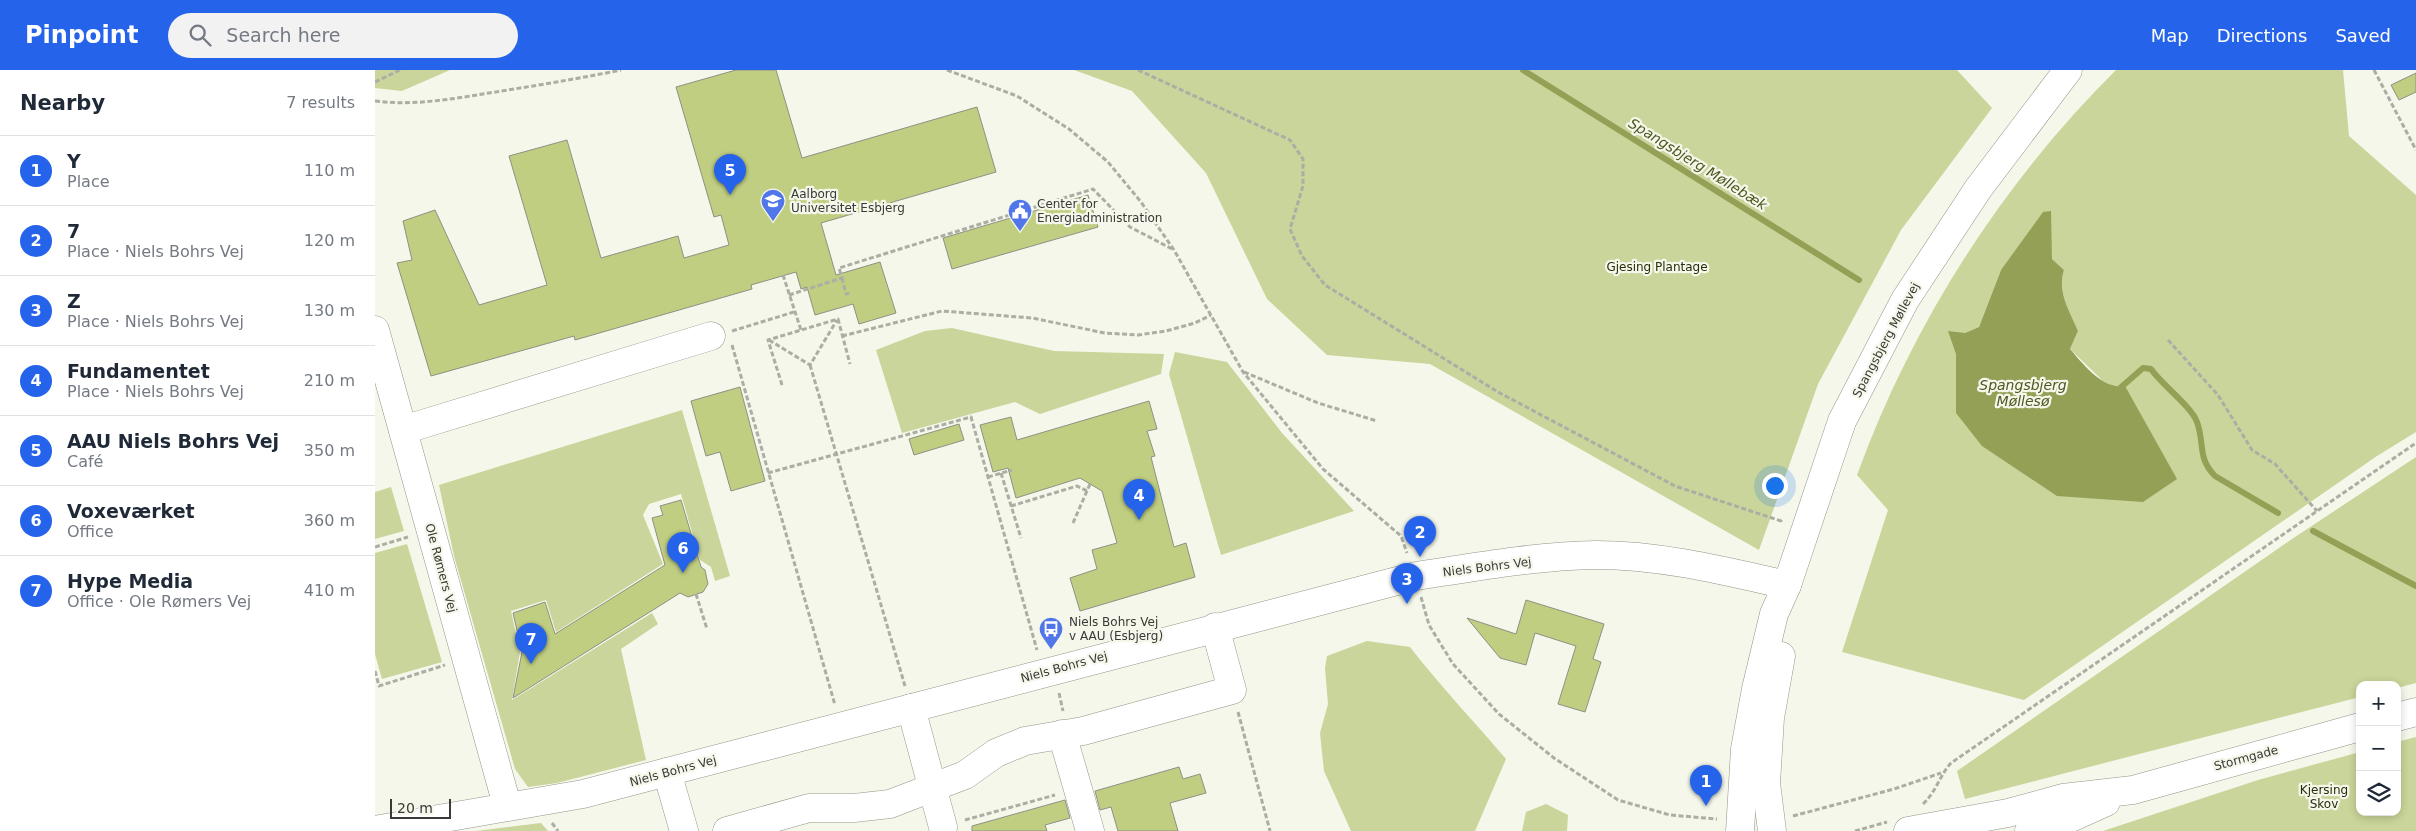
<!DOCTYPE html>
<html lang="en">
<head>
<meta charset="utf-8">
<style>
	:root { --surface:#fff; --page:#f2f2f3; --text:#1f2937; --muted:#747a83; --line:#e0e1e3; --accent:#2563eb }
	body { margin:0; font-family:"DejaVu Sans",sans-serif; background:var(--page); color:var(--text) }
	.controls { position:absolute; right:15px; bottom:15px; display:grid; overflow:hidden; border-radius:10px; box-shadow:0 2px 8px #0003 }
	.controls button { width:45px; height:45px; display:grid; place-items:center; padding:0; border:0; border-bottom:1px solid var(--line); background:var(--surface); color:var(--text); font:25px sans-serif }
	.scale { position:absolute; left:15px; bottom:12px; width:61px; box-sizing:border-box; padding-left:5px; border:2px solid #383a35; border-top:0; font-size:14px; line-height:18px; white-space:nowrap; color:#383a35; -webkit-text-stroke:4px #f4f7ea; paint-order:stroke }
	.you { position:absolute; left:1399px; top:415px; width:18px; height:18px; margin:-12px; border:4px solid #fff; border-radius:50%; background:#1a73e8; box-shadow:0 0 0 8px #1a73e833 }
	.badge { display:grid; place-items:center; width:32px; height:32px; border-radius:50%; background:var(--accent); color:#fff; font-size:16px; font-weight:700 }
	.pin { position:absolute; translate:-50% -41px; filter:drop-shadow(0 1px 2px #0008) }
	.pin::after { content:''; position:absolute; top:26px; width:18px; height:15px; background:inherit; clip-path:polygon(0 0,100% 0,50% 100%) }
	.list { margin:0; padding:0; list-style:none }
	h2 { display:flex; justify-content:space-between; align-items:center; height:65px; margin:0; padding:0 20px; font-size:21px }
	h2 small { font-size:16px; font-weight:400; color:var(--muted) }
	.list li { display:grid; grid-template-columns:32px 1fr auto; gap:15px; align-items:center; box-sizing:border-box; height:70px; padding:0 20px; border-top:1px solid var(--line) }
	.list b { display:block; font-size:19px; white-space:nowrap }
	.list p { margin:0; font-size:16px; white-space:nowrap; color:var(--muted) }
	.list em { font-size:16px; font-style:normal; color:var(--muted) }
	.icon { flex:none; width:28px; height:28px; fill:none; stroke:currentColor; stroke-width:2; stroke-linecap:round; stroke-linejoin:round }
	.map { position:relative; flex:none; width:2041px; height:761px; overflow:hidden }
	header { display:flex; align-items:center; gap:30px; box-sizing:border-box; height:70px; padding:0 25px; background:var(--accent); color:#fff }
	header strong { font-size:24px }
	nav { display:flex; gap:28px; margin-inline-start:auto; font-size:18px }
	.search { width:350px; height:45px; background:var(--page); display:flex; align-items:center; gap:12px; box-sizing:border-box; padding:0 18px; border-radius:28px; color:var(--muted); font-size:19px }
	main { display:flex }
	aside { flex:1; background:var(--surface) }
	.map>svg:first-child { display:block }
	.green { fill:#c9d59a; fill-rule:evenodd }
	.water { fill:#93a055 }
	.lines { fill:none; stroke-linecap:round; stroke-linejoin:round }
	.stream { stroke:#93a055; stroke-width:6 }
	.building { fill:#c0ce82; stroke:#8e9084 }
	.minor-casing { stroke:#939589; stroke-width:29 }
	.path { stroke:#abaea4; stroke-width:3; stroke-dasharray:5 2.5; stroke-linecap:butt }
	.minor { stroke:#fff; stroke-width:28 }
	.labels { text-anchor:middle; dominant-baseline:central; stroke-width:4.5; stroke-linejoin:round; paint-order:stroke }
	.poi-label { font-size:12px; fill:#383a35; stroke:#f4f7ea; text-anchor:start }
	.park-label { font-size:12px; fill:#282d0b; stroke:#f4f7ea }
	.street-label { font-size:12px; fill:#383a35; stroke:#f4f7ea }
	.water-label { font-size:14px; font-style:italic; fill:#4f5821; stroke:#f4f7ea }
</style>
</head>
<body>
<header>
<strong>Pinpoint</strong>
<div class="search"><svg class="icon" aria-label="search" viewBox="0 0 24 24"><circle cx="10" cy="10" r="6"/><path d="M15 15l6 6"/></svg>Search here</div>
<nav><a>Map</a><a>Directions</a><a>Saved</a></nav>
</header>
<main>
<aside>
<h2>Nearby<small>7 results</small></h2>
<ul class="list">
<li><span class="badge">1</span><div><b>Y</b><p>Place</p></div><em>110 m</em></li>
<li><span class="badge">2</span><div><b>7</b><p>Place · Niels Bohrs Vej</p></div><em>120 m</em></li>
<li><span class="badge">3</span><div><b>Z</b><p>Place · Niels Bohrs Vej</p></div><em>130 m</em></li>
<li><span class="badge">4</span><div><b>Fundamentet</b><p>Place · Niels Bohrs Vej</p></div><em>210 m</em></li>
<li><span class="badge">5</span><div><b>AAU Niels Bohrs Vej</b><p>Café</p></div><em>350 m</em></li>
<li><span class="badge">6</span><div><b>Voxeværket</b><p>Office</p></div><em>360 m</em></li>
<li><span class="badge">7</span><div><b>Hype Media</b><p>Office · Ole Rømers Vej</p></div><em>410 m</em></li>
</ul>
</aside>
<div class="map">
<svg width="2041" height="761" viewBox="0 0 2041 761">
	<rect width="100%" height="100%" fill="#f4f7ea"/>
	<g class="green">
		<path d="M 0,0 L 75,0 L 27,21 L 0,18 Z"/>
		<path d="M 699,0 L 1582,0 L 1617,38 L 1526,160 L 1443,314 L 1384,480 L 1055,294 L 952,285 L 892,229 L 831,103 L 757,21 Z"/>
		<path d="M 1741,0 L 1968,0 L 1974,66 L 2041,125 L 2041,362 L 2002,386 L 1649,630 L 1467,582 L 1513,440 L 1482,405 C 1537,254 1627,113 1741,0 ZM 1676,176 L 1677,189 L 1689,200 C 1682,222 1694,240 1703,261 L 1695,279 L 1727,310 L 1740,318 L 1581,343 L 1581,284 L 1590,263 L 1604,257 L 1626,200 Z"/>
		<path d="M 577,258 L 679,281 L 789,284 L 786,304 L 665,344 L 640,332 L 527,363 L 501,280 L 550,261 Z"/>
		<path d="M 800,282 L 852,292 L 907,363 L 979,441 L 846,485 L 794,304 Z"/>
		<path d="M 307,340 L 355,506 L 340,511 L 336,497 L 325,490 L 306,424 L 274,434 L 268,445 L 288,494 L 181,562 L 171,530 L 136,541 L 145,582 L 137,630 L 277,543 L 283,554 L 246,579 L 271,690 L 182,713 L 153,717 L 140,699 L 79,486 L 64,415 Z"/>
		<path d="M 2041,387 L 2041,613 L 2022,618 L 2022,615 L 1985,615 L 1985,627 L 1590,729 L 1582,701 L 1920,467 Z"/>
		<path d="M 16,417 L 29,461 L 0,469 L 0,422 Z"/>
		<path d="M 32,474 L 67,592 L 7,609 L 0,584 L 0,483 Z"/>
		<path d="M 992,571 L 1035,577 C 1065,616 1099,651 1131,689 L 1100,761 L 976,761 L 949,701 L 945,663 L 953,634 L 950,598 L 952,586 Z"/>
		<path d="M 2041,667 L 2041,761 L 1728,761 L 1883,710 L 1985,682 L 1985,742 L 2022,742 L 2022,672 Z"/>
		<path d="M 1171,734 L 1193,745 L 1192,761 L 1147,761 L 1151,742 Z"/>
		<path d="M 166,753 L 173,761 L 101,761 Z"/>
	</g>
	<path class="water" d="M 1676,141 L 1677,189 L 1689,200 C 1682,222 1694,240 1703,261 L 1695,279 C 1708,294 1728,320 1750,316 L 1802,409 L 1768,432 L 1682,426 L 1607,376 L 1581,343 L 1581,284 L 1573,261 L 1590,263 L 1604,257 L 1626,200 L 1668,142 Z"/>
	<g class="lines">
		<g class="stream">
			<path d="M 1148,0 L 1484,210"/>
			<path d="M 1744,319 L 1768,298 L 1776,299 C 1787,315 1816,336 1822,352 C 1830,374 1822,388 1840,406 L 1903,443"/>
			<path d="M 1938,461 L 2041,516"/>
		</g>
	</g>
	<g class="building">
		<path d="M 361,0 L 401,0 L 427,88 L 602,37 L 621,102 L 446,153 L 461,205 L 505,192 L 521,243 L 484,254 L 478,234 L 440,245 L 432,217 L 426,219 L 421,202 L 376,215 L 377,219 L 200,270 L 199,266 L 56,306 L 22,193 L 37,190 L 28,151 L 60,140 L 104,235 L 172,215 L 134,86 L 192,70 L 226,188 L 303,166 L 309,188 L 354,175 L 346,145 L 339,147 L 301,17 Z"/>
		<path d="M 2041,3 L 2041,22 L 2024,30 L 2016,15 Z"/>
		<path d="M 713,125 L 723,157 L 577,199 L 568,168 Z"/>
		<path d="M 365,317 L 390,411 L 356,421 L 345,382 L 331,386 L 316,331 Z"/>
		<path d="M 774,331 L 782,359 L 772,361 L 780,386 L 776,387 L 799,477 L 811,473 L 820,507 L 705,541 L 695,508 L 722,499 L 717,480 L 742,473 L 727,421 L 705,408 L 641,428 L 633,398 L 618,402 L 605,355 L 636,347 L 642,370 Z"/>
		<path d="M 584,354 L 589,370 L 539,385 L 534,369 Z"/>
		<path d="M 306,430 L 326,497 L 330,500 L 333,514 L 328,522 L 313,527 L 305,523 L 138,628 L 147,582 L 138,543 L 170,532 L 180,564 L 290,495 L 277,448 L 288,445 L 285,436 Z"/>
		<path d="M 1151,530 L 1229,554 L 1218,589 L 1226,592 L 1210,642 L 1183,634 L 1201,576 L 1160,563 L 1151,595 L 1125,588 L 1092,548 L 1141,564 Z"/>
		<path d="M 804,697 L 808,709 L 825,704 L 831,723 L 795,733 L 803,761 L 743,761 L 736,737 L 725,740 L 720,721 Z"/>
		<path d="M 690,730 L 695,748 L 670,755 L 672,761 L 597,761 L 597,756 Z"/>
	</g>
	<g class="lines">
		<defs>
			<g id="minor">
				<path d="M 0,260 L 132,735"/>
				<path d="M 28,360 L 336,266"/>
				<path d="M 536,638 L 568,757"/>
				<path d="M 2022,647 L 2041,642"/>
				<path d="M 687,664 L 715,761"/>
				<path d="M 292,702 L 309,761"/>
				<path d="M 0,760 L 208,724 L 1041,506 C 1100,497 1161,486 1221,485 C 1286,485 1350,501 1412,515"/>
				<path d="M 352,761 L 434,738 L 479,738 L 515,734 L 590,705 L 621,683 L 650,671 L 708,661 L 857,620 L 840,557"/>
				<path d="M 1365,761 L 1370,679 L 1381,619 L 1399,544 L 1412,515 L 1467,351 L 1530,230 L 1603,119 L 1693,0"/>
				<path d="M 1397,761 L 1391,713 L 1395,648 L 1406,586"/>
				<path d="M 1533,761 L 1633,743 L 1688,728 L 1758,720 L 1985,657"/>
				<path d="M 1654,761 L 1689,751 L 1731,732"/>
			</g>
		</defs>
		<use href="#minor" class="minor-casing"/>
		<g class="path">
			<path d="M 572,0 L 642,26 L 694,59 L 733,92 L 766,132 L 799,180 L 868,302 L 948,399 L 1026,466 L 1032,483"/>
			<path d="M 763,0 L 915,70 L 928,89 L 928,116 L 915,159 L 927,186 L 950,215 L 1123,322 L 1300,416 L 1406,451 L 1405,454"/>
			<path d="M 1999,0 L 2041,80"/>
			<path d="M 0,12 L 25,0"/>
			<path d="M 0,31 C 38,36 77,29 114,23 C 158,16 202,9 246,0"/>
			<path d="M 408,205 L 426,260"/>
			<path d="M 467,208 L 471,224 L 475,223"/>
			<path d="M 414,225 L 467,208 L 464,198 L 718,119 L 755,157 L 799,180"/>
			<path d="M 357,261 L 419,242"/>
			<path d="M 467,266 L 567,241 L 657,248 L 730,263 L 763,265 L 791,261 L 820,253 L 836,245"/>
			<path d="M 394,270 L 435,295 L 462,250"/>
			<path d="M 1793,270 L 1843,325 L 1877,380 L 1900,394 L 1942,441"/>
			<path d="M 357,275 L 460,635"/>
			<path d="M 435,295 L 530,616"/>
			<path d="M 869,302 L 943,333 L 1002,351"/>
			<path d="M 407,315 L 393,270 L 463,249 L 475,294"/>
			<path d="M 393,403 L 596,347 L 662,580"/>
			<path d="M 626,403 L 646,468"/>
			<path d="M 613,407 L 637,400"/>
			<path d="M 636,436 L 702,416 L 712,421"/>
			<path d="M 698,453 L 715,414"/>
			<path d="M 0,477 L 33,467"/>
			<path d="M 321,524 L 332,559"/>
			<path d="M 1046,527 L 1054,555 L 1078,594 L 1124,644 L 1179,688 L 1243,730 L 1295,745 L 1342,749"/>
			<path d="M 0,601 L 4,616 L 70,595"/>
			<path d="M 684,623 L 688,641"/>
			<path d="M 863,642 L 895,761"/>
			<path d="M 1548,734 C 1561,722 1565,705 1576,693 L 2041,373"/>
			<path d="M 1418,746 L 1519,719 L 1566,703"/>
			<path d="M 590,750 L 680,725"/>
			<path d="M 177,753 L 183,761"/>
			<path d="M 1480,761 L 1512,752"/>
		</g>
		<use href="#minor" class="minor"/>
	</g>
	<defs>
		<symbol id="university-pin" viewBox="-11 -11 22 30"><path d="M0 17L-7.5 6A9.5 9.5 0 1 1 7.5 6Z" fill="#5076ea" stroke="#f4f7ea"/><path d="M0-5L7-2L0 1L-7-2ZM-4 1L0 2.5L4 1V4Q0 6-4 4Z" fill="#fff"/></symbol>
		<symbol id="civic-pin" viewBox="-11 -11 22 30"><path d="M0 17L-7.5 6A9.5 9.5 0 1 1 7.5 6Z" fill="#5076ea" stroke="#f4f7ea"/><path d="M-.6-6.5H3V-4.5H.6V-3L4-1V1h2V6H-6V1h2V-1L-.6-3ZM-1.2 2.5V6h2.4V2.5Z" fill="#fff"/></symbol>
		<symbol id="bus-pin" viewBox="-11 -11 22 30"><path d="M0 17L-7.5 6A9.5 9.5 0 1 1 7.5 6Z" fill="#5076ea" stroke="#f4f7ea"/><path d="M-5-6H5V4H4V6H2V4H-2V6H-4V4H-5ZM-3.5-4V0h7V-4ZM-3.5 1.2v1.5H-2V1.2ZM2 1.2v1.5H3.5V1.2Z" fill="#fff"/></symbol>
	</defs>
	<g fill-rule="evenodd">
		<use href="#university-pin" x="384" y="117" width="28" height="38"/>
		<use href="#civic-pin" x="631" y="127" width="28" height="38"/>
		<use href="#bus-pin" x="662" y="545" width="28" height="38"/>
	</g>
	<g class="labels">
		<g class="poi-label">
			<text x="416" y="124">Aalborg<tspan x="416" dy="14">Universitet Esbjerg</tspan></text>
			<text x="662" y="134">Center for<tspan x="662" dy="14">Energiadministration</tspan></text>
			<text x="694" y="552">Niels Bohrs Vej<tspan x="694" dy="14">v AAU (Esbjerg)</tspan></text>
		</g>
		<g class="park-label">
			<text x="1282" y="197">Gjesing Plantage</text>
			<text x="1949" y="720">Kjersing<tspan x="1949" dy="14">Skov</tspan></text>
		</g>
		<g class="street-label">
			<text transform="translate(1511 270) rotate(-62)">Spangsbjerg Møllevej</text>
			<text transform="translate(1112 497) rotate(-7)">Niels Bohrs Vej</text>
			<text transform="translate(66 498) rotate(75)">Ole Rømers Vej</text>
			<text transform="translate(689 597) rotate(-15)">Niels Bohrs Vej</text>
			<text transform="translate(1871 688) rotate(-15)">Stormgade</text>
			<text transform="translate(298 701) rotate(-15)">Niels Bohrs Vej</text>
		</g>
		<g class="water-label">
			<text transform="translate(1323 94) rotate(32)">Spangsbjerg Møllebæk</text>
			<text x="1648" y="315">Spangsbjerg<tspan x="1648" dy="16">Møllesø</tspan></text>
		</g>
	</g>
</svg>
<div class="controls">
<button>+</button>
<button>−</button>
<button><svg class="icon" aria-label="layers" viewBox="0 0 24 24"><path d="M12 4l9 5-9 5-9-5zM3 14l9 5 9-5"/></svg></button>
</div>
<div class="scale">20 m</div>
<div class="you"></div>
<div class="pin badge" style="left:1331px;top:736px">1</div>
<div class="pin badge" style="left:1045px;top:487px">2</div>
<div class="pin badge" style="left:1032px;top:534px">3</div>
<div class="pin badge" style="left:764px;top:450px">4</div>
<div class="pin badge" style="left:355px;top:125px">5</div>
<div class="pin badge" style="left:308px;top:503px">6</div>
<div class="pin badge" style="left:156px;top:594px">7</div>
</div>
</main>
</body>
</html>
